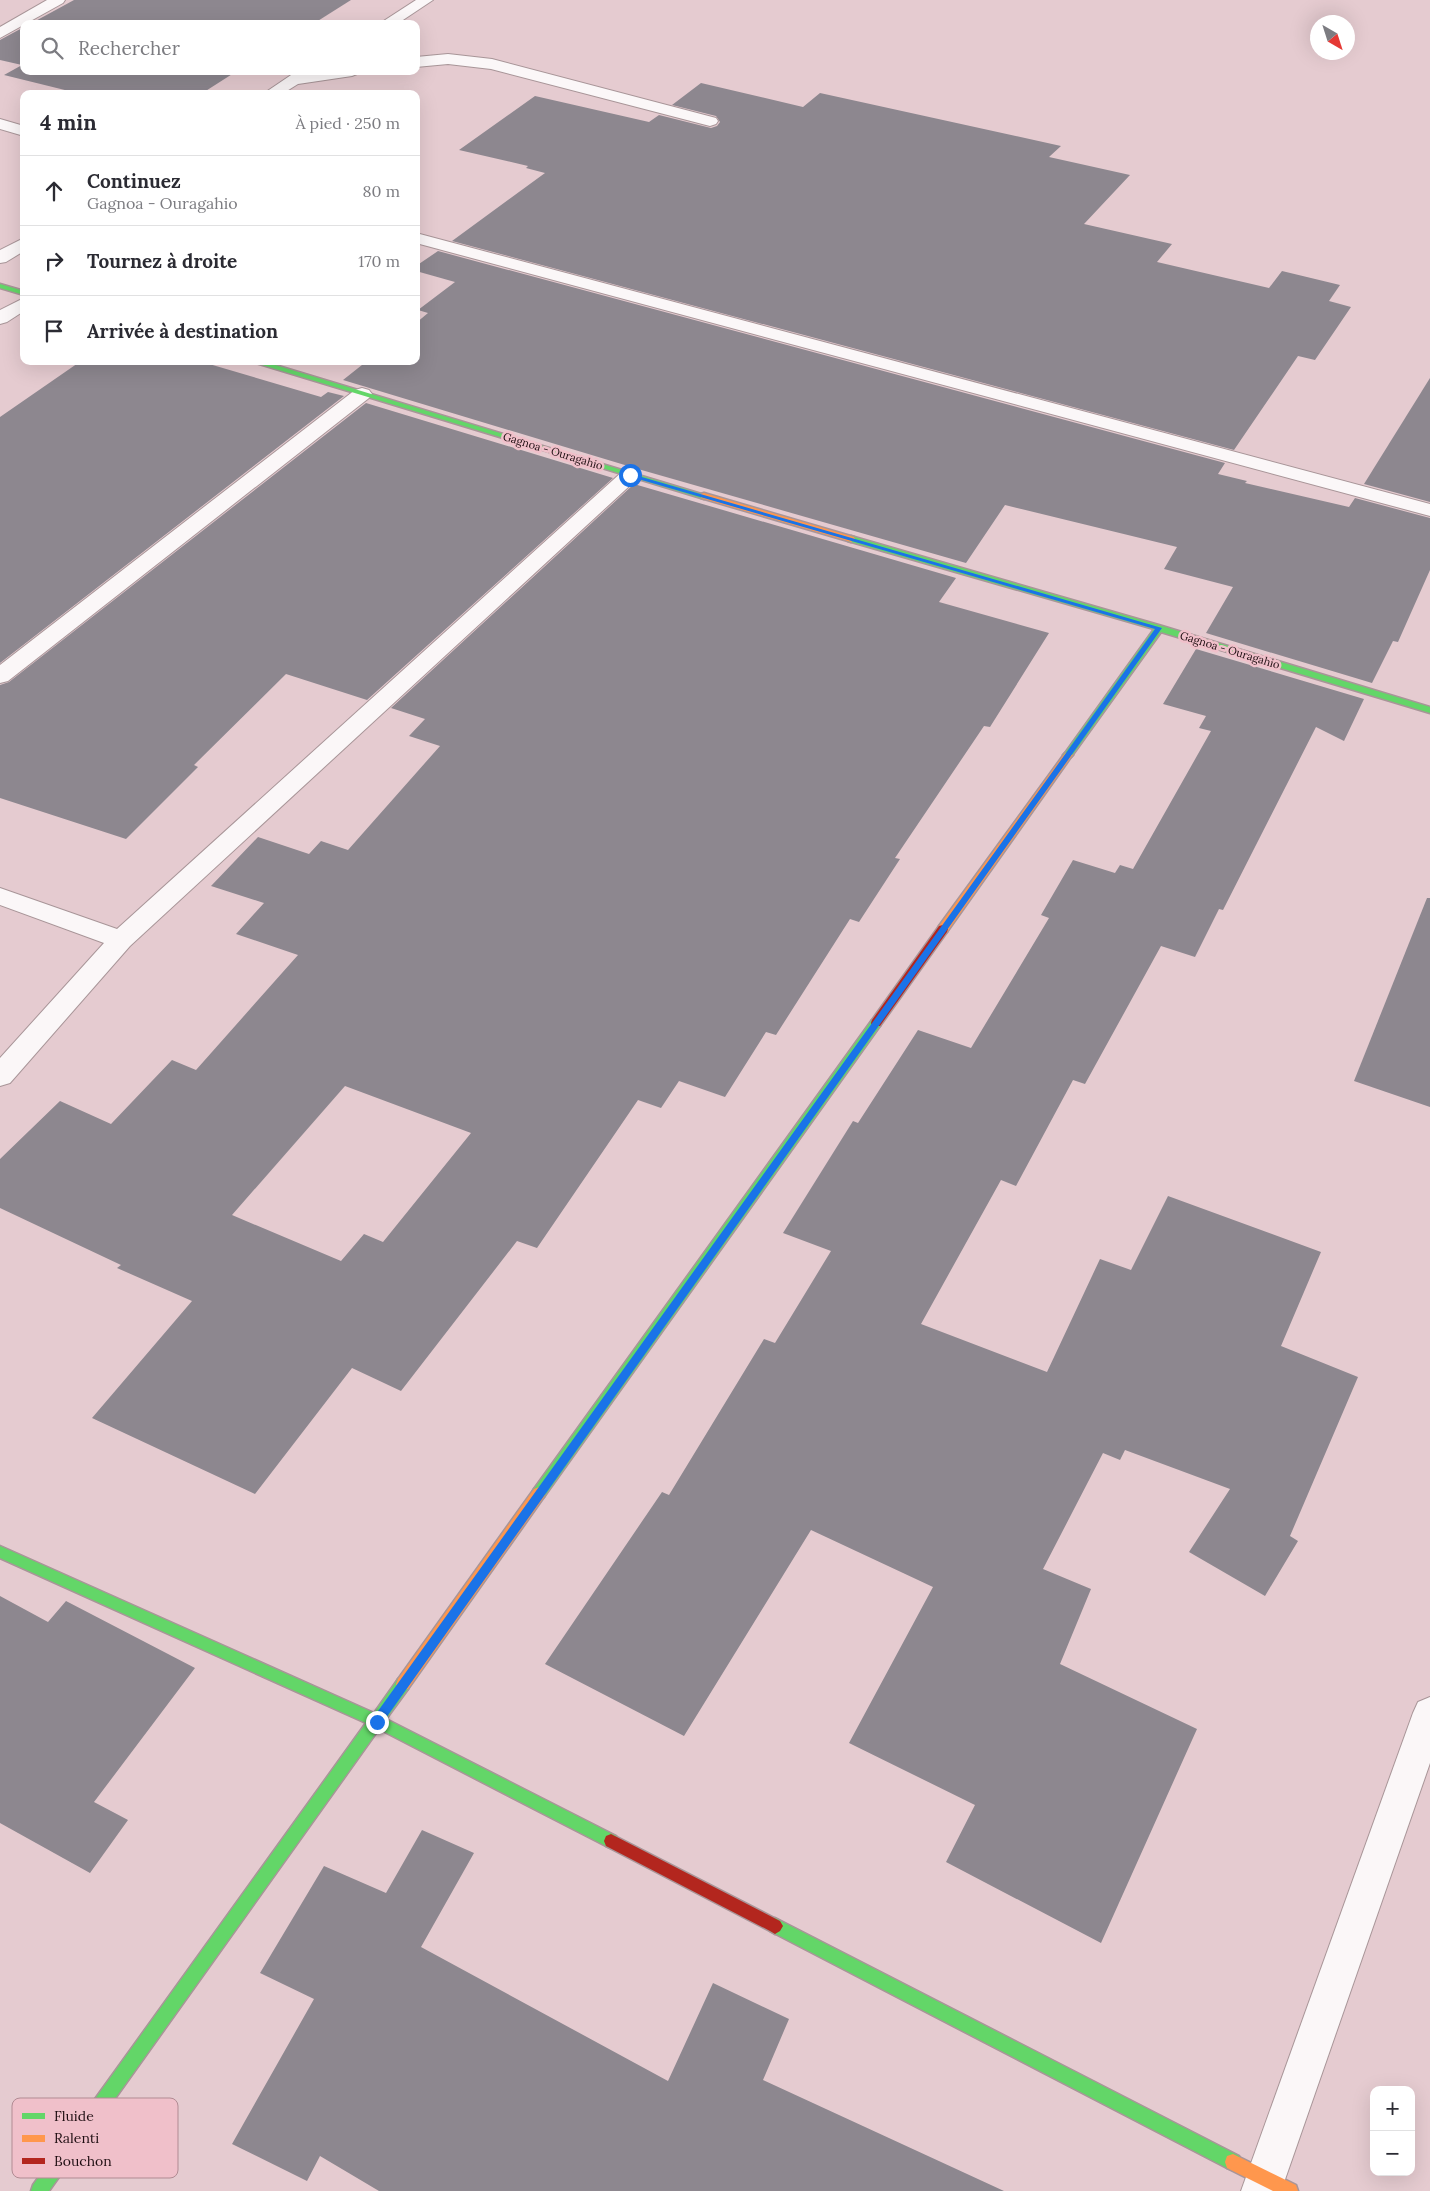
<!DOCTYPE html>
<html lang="fr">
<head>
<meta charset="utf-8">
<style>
	:root { --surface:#fff; --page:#f2f2f3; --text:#2b2b33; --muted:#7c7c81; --line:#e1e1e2 }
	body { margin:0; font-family:Lora,serif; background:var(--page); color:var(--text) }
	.controls { position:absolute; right:15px; bottom:15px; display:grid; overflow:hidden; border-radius:10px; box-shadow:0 5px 20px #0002 }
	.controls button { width:45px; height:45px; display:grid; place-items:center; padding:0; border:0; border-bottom:1px solid var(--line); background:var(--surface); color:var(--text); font:25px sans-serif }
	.compass { position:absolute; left:1310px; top:15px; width:45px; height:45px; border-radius:50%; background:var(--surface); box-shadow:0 5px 20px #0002; rotate:141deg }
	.stop { position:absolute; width:15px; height:15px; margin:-11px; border:4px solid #1a73e8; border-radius:50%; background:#fff }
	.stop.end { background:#1a73e8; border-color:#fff; box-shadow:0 1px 5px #0008 }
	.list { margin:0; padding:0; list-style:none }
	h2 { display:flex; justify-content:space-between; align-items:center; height:65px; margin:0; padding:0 20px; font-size:21px }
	h2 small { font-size:16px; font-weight:400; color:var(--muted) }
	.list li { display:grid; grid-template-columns:32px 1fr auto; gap:15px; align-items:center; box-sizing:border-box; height:70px; padding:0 20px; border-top:1px solid var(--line) }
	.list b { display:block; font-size:19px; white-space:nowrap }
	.list p { margin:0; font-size:16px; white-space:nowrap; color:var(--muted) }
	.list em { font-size:16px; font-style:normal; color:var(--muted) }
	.icon { flex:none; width:28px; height:28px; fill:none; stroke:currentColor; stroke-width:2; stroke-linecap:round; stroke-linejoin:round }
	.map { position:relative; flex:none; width:1430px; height:2191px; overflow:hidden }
	.search { position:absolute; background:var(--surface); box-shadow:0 5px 20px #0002; left:20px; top:20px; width:400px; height:55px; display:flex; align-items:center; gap:12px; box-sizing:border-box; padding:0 18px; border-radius:10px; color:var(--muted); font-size:19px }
	.panel { position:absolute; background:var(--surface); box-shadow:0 5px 20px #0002; left:20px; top:90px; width:400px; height:275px; border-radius:10px }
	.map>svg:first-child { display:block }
	.building { fill:#8d878f; fill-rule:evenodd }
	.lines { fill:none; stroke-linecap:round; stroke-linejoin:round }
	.street-casing { stroke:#a89598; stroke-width:2 }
	.fast-casing { stroke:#a89598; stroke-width:3 }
	.slow-casing { stroke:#a89598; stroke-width:3 }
	.jam-casing { stroke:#a89598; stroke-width:3 }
	.street { fill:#fbf7f8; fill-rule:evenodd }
	.fast { fill:#63d668; fill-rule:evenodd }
	.slow { fill:#ff974d; fill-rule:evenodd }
	.jam { fill:#b3261e; fill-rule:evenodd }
	.route { fill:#1a73e8 }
	.labels { text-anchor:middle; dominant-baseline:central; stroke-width:5; stroke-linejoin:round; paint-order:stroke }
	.far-street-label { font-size:11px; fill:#1f0e12; stroke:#f0c0ca }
	.key { fill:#f0c0ca; stroke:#b18b93; stroke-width:1 }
	.key-label { font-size:14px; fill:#1f0e12 }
</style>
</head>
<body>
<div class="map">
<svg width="1430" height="2191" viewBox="0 0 1430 2191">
	<rect width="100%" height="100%" fill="#e5cbd0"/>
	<g class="building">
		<path d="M 74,0 L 351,0 L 313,24 L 30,24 Z"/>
		<path d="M 24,27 L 24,71 L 237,71 L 201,94 L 81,94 L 4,75 L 22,65 L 0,60 L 0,40 Z"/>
		<path d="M 701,83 L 803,107 L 820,93 L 1061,146 L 1049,157 L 1130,175 L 1084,224 L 1172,244 L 1157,262 L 1269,288 L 1282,271 L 1340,285 L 1329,301 L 1351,307 L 1315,360 L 1298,356 L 1234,450 L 452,241 L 545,173 L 526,168 L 528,166 L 459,150 L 535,96 L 649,122 L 659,115 L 711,128 L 717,126 L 720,122 L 716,116 L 672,105 Z"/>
		<path d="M 438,251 L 1225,463 L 1218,474 L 1247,481 L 1245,483 L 1349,507 L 1355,498 L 1430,518 L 1430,570 L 1398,642 L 1393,641 L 1372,683 L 1206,633 L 1233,587 L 1164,569 L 1177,547 L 1005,505 L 966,563 L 638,469 L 343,380 L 367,361 L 416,361 L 416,323 L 428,313 L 418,310 L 455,282 L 416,271 L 416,266 Z"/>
		<path d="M 81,361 L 199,361 L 321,397 L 328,392 L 344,396 L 0,663 L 0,417 Z"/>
		<path d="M 1430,378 L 1430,502 L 1364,484 Z"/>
		<path d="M 366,403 L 613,478 L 367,700 L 286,674 L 194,765 L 198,767 L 126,839 L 0,798 L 0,685 L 9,682 Z"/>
		<path d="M 634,484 L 956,578 L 939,602 L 1049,633 L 990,727 L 984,726 L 895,858 L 900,859 L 859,922 L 850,919 L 776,1035 L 766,1032 L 725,1097 L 679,1081 L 661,1108 L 638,1100 L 537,1248 L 517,1241 L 401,1391 L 352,1368 L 255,1494 L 92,1418 L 192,1301 L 117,1268 L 121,1265 L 0,1208 L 0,1159 L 60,1101 L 111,1124 L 172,1060 L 196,1070 L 298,955 L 236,934 L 264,903 L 211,886 L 258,837 L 309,854 L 321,841 L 348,850 L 440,746 L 409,736 L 425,719 L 391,708 ZM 345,1086 L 471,1133 L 383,1242 L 364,1234 L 341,1261 L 232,1215 Z"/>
		<path d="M 1196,649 L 1364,699 L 1344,741 L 1316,727 L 1223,910 L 1219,909 L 1195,957 L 1161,946 L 1085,1084 L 1073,1080 L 1016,1186 L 1001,1180 L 921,1324 L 1047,1372 L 1100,1259 L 1131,1270 L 1168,1196 L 1321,1252 L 1281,1346 L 1358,1377 L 1290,1536 L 1298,1541 L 1265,1596 L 1189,1552 L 1230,1489 L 1125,1450 L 1120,1460 L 1103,1453 L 1043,1569 L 1091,1589 L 1060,1664 L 1197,1729 L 1101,1943 L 946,1862 L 975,1805 L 849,1743 L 933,1587 L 811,1530 L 684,1736 L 545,1664 L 662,1492 L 669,1495 L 764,1339 L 775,1343 L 831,1251 L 783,1233 L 853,1121 L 858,1123 L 918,1030 L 971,1048 L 1049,918 L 1041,915 L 1073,860 L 1115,873 L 1120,865 L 1133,869 L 1211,731 L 1199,728 L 1206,716 L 1163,704 Z"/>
		<path d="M 1427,898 L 1430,898 L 1430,1107 L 1354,1081 Z"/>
		<path d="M 0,1596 L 48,1622 L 66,1601 L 195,1668 L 94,1802 L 128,1820 L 90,1873 L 0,1823 Z"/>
		<path d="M 422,1830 L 474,1853 L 421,1947 L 668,2081 L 713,1983 L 789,2019 L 763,2080 L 1004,2191 L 379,2191 L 320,2156 L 307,2181 L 232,2144 L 314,1999 L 260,1973 L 324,1866 L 386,1893 Z"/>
	</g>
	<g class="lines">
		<defs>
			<g id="street">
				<path d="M 47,0 L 65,0 L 63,3 L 0,38 L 0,27 Z"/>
				<path d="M 416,0 L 433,0 L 397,24 L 379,24 Z"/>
				<path d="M 448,54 L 492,59 L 716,118 L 718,121 L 716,124 L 710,126 L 491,69 L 448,64 L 416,67 L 416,57 Z"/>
				<path d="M 297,71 L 360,71 L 357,74 L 352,76 L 298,84 L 282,94 L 263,94 Z"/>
				<path d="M 0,119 L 24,126 L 24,136 L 0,129 Z"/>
				<path d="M 416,233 L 1430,504 L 1430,516 L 416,243 Z"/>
				<path d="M 24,238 L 24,251 L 6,262 L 0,263 L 0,250 Z"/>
				<path d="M 24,298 L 24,311 L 7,322 L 0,324 L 0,310 Z"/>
				<path d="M 362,388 L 369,390 L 372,394 L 369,398 L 8,681 L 0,683 L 0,665 L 355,390 Z"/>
				<path d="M 630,469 L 637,471 L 640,475 L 637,479 L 130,946 L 10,1083 L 0,1086 L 0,1058 L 104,943 L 0,905 L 0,888 L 117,929 L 623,471 Z"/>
				<path d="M 1430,1697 L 1430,1763 L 1281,2191 L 1241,2191 L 1413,1713 L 1418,1702 Z"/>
			</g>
			<g id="fast">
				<path d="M 0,284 L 24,291 L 24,295 L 0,288 Z"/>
				<path d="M 249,361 L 262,361 L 708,496 L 704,499 L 701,498 Z"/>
				<path d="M 851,536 L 1162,626 L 1430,707 L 1430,713 L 1161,632 L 1071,757 L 1065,757 L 1063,755 L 1065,753 L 1154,629 L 848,541 L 847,539 Z"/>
				<path d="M 876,1019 L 881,1023 L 880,1026 L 544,1497 L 539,1499 L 534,1497 L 532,1493 L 534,1489 L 872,1020 Z"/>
				<path d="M 0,1546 L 374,1713 L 398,1679 L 403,1678 L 408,1679 L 410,1684 L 408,1689 L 386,1719 L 616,1836 L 618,1841 L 616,1846 L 611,1848 L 606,1846 L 379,1729 L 49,2191 L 31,2191 L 33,2185 L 366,1723 L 0,1558 Z"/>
				<path d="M 775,1918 L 1239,2156 L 1241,2162 L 1239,2168 L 1233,2170 L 1227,2168 L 770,1931 L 767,1926 L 770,1921 Z"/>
			</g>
			<g id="slow">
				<path d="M 704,493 L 854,537 L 855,539 L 851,542 L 848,541 L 701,498 L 701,494 Z"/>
				<path d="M 1068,752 L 1073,755 L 1071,757 L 947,932 L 939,932 L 938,929 L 939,926 L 1065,753 Z"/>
				<path d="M 539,1487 L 544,1489 L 546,1493 L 544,1497 L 408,1689 L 403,1690 L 398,1689 L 396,1684 L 398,1679 L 534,1489 Z"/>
				<path d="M 1233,2154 L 1296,2185 L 1298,2191 L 1273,2191 L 1227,2168 L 1225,2162 L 1227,2156 Z"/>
			</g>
			<g id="jam">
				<path d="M 943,925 L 947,926 L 948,929 L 947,932 L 880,1026 L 872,1026 L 871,1023 L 872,1020 L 939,926 Z"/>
				<path d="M 611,1834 L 780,1921 L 783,1926 L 780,1931 L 775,1934 L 770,1931 L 606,1846 L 604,1841 L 606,1836 Z"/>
			</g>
		</defs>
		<use href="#street" class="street-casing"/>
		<use href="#fast" class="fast-casing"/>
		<use href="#slow" class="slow-casing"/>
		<use href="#jam" class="jam-casing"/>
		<use href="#street" class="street"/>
		<use href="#fast" class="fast"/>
		<use href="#slow" class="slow"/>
		<use href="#jam" class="jam"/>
	</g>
	<path class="route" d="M 628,473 L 1162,628 L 381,1725 L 377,1726 L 373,1725 L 373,1718 L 1155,629 L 628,476 Z"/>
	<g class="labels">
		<g class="far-street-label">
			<text transform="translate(553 451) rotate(17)">Gagnoa - Ouragahio</text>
			<text transform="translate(1230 650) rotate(17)">Gagnoa - Ouragahio</text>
		</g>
	</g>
	<rect x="12" y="2098" width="166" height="80" rx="8" class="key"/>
	<rect x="22" y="2113" width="23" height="6" fill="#63d668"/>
	<rect x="22" y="2135" width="23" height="7" fill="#ff974d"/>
	<rect x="22" y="2158" width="23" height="6" fill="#b3261e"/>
	<g class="key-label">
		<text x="54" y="2121">Fluide</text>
		<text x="54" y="2143">Ralenti</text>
		<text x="54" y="2166">Bouchon</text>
	</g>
</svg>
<div class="controls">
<button>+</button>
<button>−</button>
</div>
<svg class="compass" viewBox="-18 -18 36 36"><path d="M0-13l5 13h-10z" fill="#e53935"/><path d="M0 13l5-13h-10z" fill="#7c7c81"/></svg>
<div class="stop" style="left:630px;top:475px"></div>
<div class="stop end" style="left:377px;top:1722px"></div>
<div class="search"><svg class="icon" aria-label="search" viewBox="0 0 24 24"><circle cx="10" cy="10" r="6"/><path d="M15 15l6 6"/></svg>Rechercher</div>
<section class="panel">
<h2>4 min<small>À pied · 250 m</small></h2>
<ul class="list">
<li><svg class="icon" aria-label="ahead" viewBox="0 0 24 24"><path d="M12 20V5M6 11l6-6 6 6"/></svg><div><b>Continuez</b><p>Gagnoa - Ouragahio</p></div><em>80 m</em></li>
<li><svg class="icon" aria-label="right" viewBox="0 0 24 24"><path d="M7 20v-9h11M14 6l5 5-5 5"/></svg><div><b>Tournez à droite</b></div><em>170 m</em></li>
<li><svg class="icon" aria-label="arrive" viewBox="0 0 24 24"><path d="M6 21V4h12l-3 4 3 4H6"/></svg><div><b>Arrivée à destination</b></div></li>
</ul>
</section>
</div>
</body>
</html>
